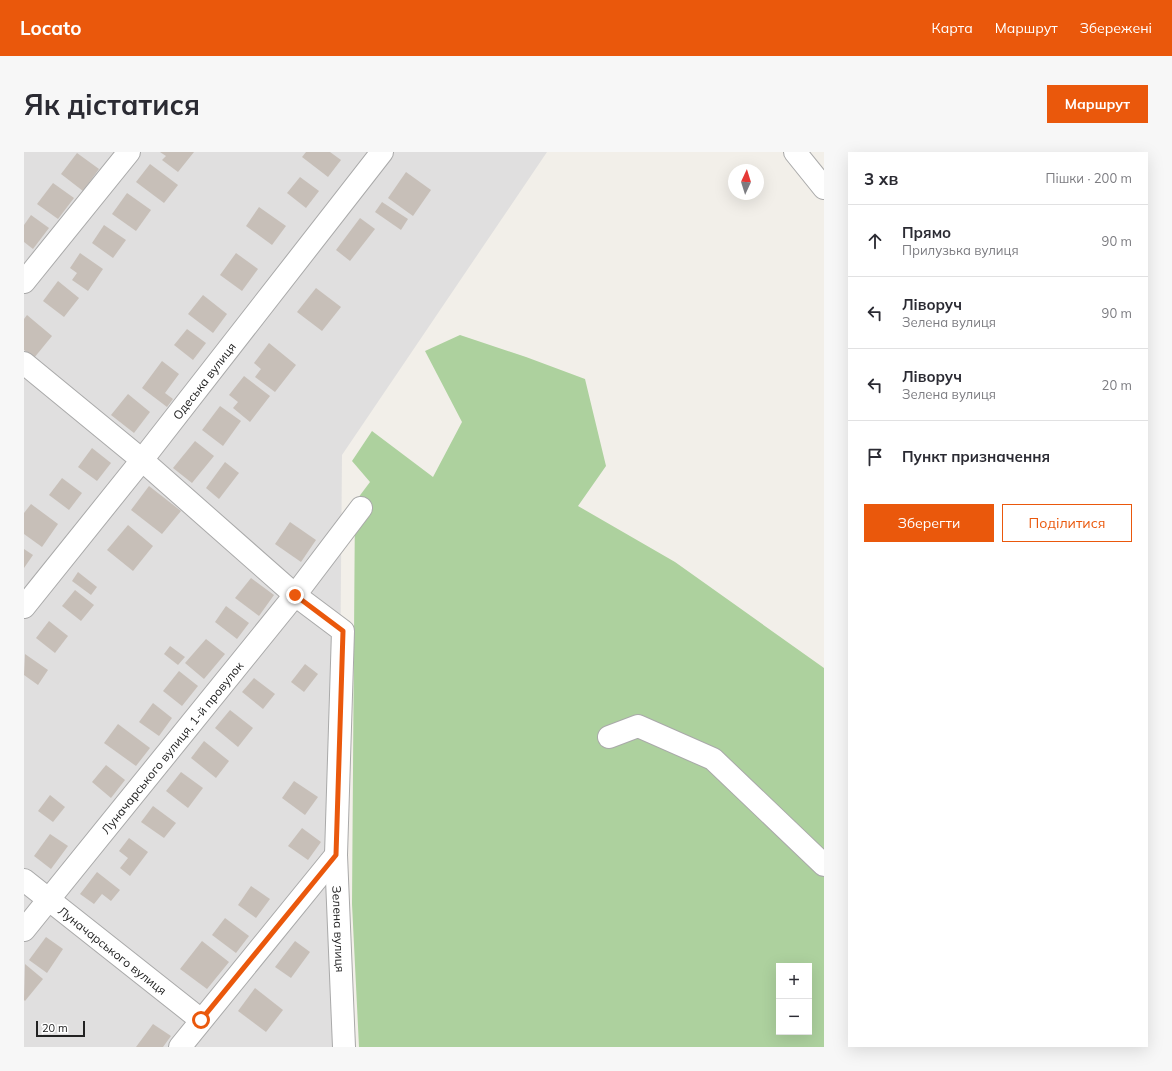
<!DOCTYPE html>
<html lang="uk">
<head>
<meta charset="utf-8">
<style>
	:root { --surface:#fff; --page:#f7f7f7; --text:#2b2b33; --muted:#7c7c81; --line:#e1e1e2; --accent:#ea580c }
	body { margin:0; font-family:Mulish,sans-serif; background:var(--page); color:var(--text) }
	.controls { position:absolute; right:12px; bottom:12px; display:grid; overflow:hidden; border-radius:0px; box-shadow:0 4px 16px #0002 }
	.controls button { width:36px; height:36px; display:grid; place-items:center; padding:0; border:0; border-bottom:1px solid var(--line); background:var(--surface); color:var(--text); font:20px sans-serif }
	.compass { position:absolute; left:704px; top:12px; width:36px; height:36px; border-radius:50%; background:var(--surface); box-shadow:0 4px 16px #0002; rotate:4deg }
	.scale { position:absolute; left:12px; bottom:10px; width:49px; box-sizing:border-box; padding-left:4px; border:2px solid #222; border-top:0; font-size:11px; line-height:14px; white-space:nowrap; color:#222; -webkit-text-stroke:3px #fff; paint-order:stroke }
	.stop { position:absolute; width:12px; height:12px; margin:-9px; border:3px solid #ea580c; border-radius:50%; background:#fff }
	.stop.end { background:#ea580c; border-color:#fff; box-shadow:0 1px 4px #0008 }
	.list { margin:0; padding:0; list-style:none }
	h2 { display:flex; justify-content:space-between; align-items:center; height:52px; margin:0; padding:0 16px; font-size:17px }
	h2 small { font-size:13px; font-weight:400; color:var(--muted) }
	.list li { display:grid; grid-template-columns:26px 1fr auto; gap:12px; align-items:center; box-sizing:border-box; height:72px; padding:0 16px; border-top:1px solid var(--line) }
	.list b { display:block; font-size:15px; white-space:nowrap }
	.list p { margin:0; font-size:13px; white-space:nowrap; color:var(--muted) }
	.list em { font-size:13px; font-style:normal; color:var(--muted) }
	.actions { display:flex; gap:8px; padding:12px 16px }
	.actions a { flex:1; padding:9px 0; border:1px solid var(--accent); border-radius:0px; text-align:center; font-size:14px; color:var(--accent) }
	.actions .main { background:var(--accent); color:#fff }
	.icon { flex:none; width:22px; height:22px; fill:none; stroke:currentColor; stroke-width:2; stroke-linecap:round; stroke-linejoin:round }
	.map { position:relative; flex:none; width:800px; height:895px; overflow:hidden; border-radius:0px }
	header { display:flex; align-items:center; gap:24px; box-sizing:border-box; height:56px; padding:0 20px; background:var(--accent); color:#fff }
	header strong { font-size:19px }
	nav { display:flex; gap:22px; margin-inline-start:auto; font-size:14px }
	.intro { display:flex; align-items:center; justify-content:space-between; box-sizing:border-box; height:96px; padding:0 24px }
	h1 { margin:0; font-size:28px }
	.button { padding:10px 18px; border-radius:0px; background:var(--accent); color:#fff; font-size:14px; font-weight:700 }
	main { display:flex; gap:24px; padding:0 24px }
	aside { flex:1; background:var(--surface); border-radius:0px; box-shadow:0 4px 16px #0002 }
	.map>svg:first-child { display:block }
	.residential { fill:#e0dfdf }
	.forest { fill:#add19e; fill-rule:evenodd }
	.building { fill:#c7bfb8 }
	.lines { fill:none; stroke-linecap:round; stroke-linejoin:round }
	.minor-casing { stroke:#a9a9a9; stroke-width:24 }
	.minor { stroke:#fff; stroke-width:22 }
	.route { stroke:#ea580c; stroke-width:5 }
	.labels { text-anchor:middle; dominant-baseline:central; stroke-width:3; stroke-linejoin:round; paint-order:stroke }
	.street-label { font-size:12px; fill:#222; stroke:#fff }
</style>
</head>
<body>
<header>
<strong>Locato</strong>
<nav><a>Карта</a><a>Маршрут</a><a>Збережені</a></nav>
</header>
<div class="intro"><h1>Як дістатися</h1><a class="button">Маршрут</a></div>
<main>
<div class="map">
<svg width="800" height="895" viewBox="0 0 800 895">
	<rect width="100%" height="100%" fill="#f2efe9"/>
	<path class="residential" d="M 0,0 L 523,0 L 318,303 L 313,895 L 0,895 Z"/>
	<path class="forest" d="M 436,183 L 502,205 L 561,227 L 582,314 L 554,354 L 651,410 L 800,516 L 800,895 L 335,895 L 328,752 L 331,350 L 346,330 L 328,309 L 348,279 L 409,325 L 438,270 L 401,199 ZM 755,814 L 785,814 L 785,880 L 755,880 Z"/>
	<g class="building">
		<path d="M 136,0 L 170,0 L 154,20 L 138,8 L 142,4 Z"/>
		<path d="M 282,0 L 306,0 L 317,8 L 304,25 L 278,5 Z"/>
		<path d="M 53,1 L 75,17 L 59,39 L 37,22 Z"/>
		<path d="M 126,12 L 154,33 L 140,51 L 112,30 Z"/>
		<path d="M 382,20 L 407,38 L 389,64 L 364,46 Z"/>
		<path d="M 276,25 L 295,39 L 282,56 L 263,41 Z"/>
		<path d="M 29,31 L 50,46 L 34,67 L 13,52 Z"/>
		<path d="M 103,41 L 127,58 L 112,79 L 88,62 Z"/>
		<path d="M 358,50 L 384,67 L 377,78 L 351,60 Z"/>
		<path d="M 235,55 L 262,74 L 248,93 L 222,74 Z"/>
		<path d="M 7,63 L 25,76 L 9,97 L 0,90 L 0,73 Z"/>
		<path d="M 336,66 L 351,77 L 326,109 L 312,98 Z"/>
		<path d="M 80,73 L 102,88 L 89,106 L 68,91 Z"/>
		<path d="M 56,101 L 79,117 L 64,139 L 48,128 L 53,121 L 46,116 Z"/>
		<path d="M 212,101 L 234,117 L 218,139 L 196,123 Z"/>
		<path d="M 34,129 L 55,146 L 40,165 L 19,149 Z"/>
		<path d="M 292,136 L 317,155 L 298,179 L 273,160 Z"/>
		<path d="M 179,143 L 203,162 L 189,181 L 164,162 Z"/>
		<path d="M 3,163 L 28,184 L 10,206 L 0,198 L 0,167 Z"/>
		<path d="M 163,177 L 182,191 L 169,208 L 150,193 Z"/>
		<path d="M 245,191 L 272,213 L 251,240 L 231,225 L 237,217 L 230,211 Z"/>
		<path d="M 138,209 L 155,222 L 141,241 L 149,247 L 143,255 L 118,236 Z"/>
		<path d="M 220,224 L 246,244 L 226,270 L 209,256 L 214,250 L 205,243 Z"/>
		<path d="M 104,242 L 126,260 L 110,281 L 87,263 Z"/>
		<path d="M 196,254 L 217,269 L 199,294 L 178,278 Z"/>
		<path d="M 171,289 L 190,304 L 168,331 L 149,316 Z"/>
		<path d="M 68,296 L 87,311 L 73,329 L 54,315 Z"/>
		<path d="M 201,310 L 215,321 L 195,347 L 182,336 Z"/>
		<path d="M 38,326 L 58,341 L 45,358 L 25,343 Z"/>
		<path d="M 125,334 L 157,359 L 138,382 L 107,358 Z"/>
		<path d="M 7,352 L 34,372 L 18,395 L 0,382 L 0,361 Z"/>
		<path d="M 266,370 L 292,388 L 277,410 L 251,392 Z"/>
		<path d="M 104,373 L 129,394 L 109,419 L 83,398 Z"/>
		<path d="M 0,397 L 9,403 L 0,416 Z"/>
		<path d="M 54,420 L 73,435 L 67,443 L 48,429 Z"/>
		<path d="M 227,426 L 250,443 L 235,464 L 211,446 Z"/>
		<path d="M 51,438 L 70,453 L 57,469 L 38,454 Z"/>
		<path d="M 202,454 L 225,471 L 213,487 L 191,470 Z"/>
		<path d="M 25,469 L 44,484 L 31,501 L 12,486 Z"/>
		<path d="M 182,487 L 201,502 L 180,527 L 161,511 Z"/>
		<path d="M 146,494 L 161,505 L 154,513 L 140,502 Z"/>
		<path d="M 1,502 L 24,518 L 14,533 L 0,523 Z"/>
		<path d="M 281,512 L 294,522 L 280,540 L 267,530 Z"/>
		<path d="M 155,519 L 174,534 L 158,554 L 139,539 Z"/>
		<path d="M 230,526 L 251,542 L 239,557 L 218,540 Z"/>
		<path d="M 129,551 L 148,566 L 135,584 L 115,570 Z"/>
		<path d="M 206,558 L 229,576 L 214,595 L 191,576 Z"/>
		<path d="M 94,572 L 126,596 L 112,614 L 80,591 Z"/>
		<path d="M 180,589 L 205,609 L 192,626 L 167,606 Z"/>
		<path d="M 82,613 L 101,628 L 87,646 L 68,630 Z"/>
		<path d="M 157,620 L 179,636 L 164,656 L 142,639 Z"/>
		<path d="M 270,629 L 294,645 L 281,663 L 258,646 Z"/>
		<path d="M 26,643 L 41,655 L 29,670 L 14,659 Z"/>
		<path d="M 129,654 L 152,671 L 140,686 L 117,670 Z"/>
		<path d="M 278,676 L 297,690 L 284,708 L 264,694 Z"/>
		<path d="M 26,682 L 44,694 L 27,717 L 10,704 Z"/>
		<path d="M 105,686 L 124,700 L 106,724 L 96,716 L 104,706 L 95,699 Z"/>
		<path d="M 73,720 L 96,738 L 87,749 L 78,742 L 70,752 L 56,742 Z"/>
		<path d="M 227,734 L 246,747 L 232,766 L 214,753 Z"/>
		<path d="M 201,766 L 225,784 L 212,801 L 188,783 Z"/>
		<path d="M 22,785 L 39,797 L 23,821 L 5,808 Z"/>
		<path d="M 178,789 L 205,810 L 183,837 L 156,817 Z"/>
		<path d="M 271,789 L 286,800 L 267,826 L 251,815 Z"/>
		<path d="M 1,812 L 19,827 L 1,849 L 0,848 Z"/>
		<path d="M 231,836 L 259,858 L 242,880 L 214,859 Z"/>
		<path d="M 129,872 L 147,884 L 139,895 L 112,895 Z"/>
	</g>
	<g class="lines">
		<defs>
			<g id="minor">
				<path d="M 771,0 L 800,36"/>
				<path d="M 0,130 L 105,0"/>
				<path id="s1" d="M 0,211 L 118,308 L 271,443 L 319,479 L 312,703 L 320,895"/>
				<path id="s2" d="M 0,455 L 118,308 L 358,0"/>
				<path d="M 585,585 L 614,574 L 689,607 L 800,713"/>
				<path id="s3" d="M 0,728 L 177,868"/>
				<path id="s4" d="M 0,778 L 271,443 L 337,356"/>
				<path d="M 156,895 L 312,703"/>
			</g>
		</defs>
		<use href="#minor" class="minor-casing"/>
		<use href="#minor" class="minor"/>
	</g>
	<g class="lines">
		<path class="route" d="M 177,868 L 312,703 L 319,479 L 271,443"/>
	</g>
	<g class="labels">
		<g class="street-label">
			<text stroke="none"><textPath href="#s2" startOffset="289">Одеська вулиця</textPath></text>
			<text stroke="none"><textPath href="#s4" startOffset="235">Луначарського вулиця, 1-й провулок</textPath></text>
			<text stroke="none"><textPath href="#s1" startOffset="715">Зелена вулиця</textPath></text>
			<text stroke="none"><textPath href="#s3" startOffset="113">Луначарського вулиця</textPath></text>
		</g>
	</g>
</svg>
<div class="controls">
<button>+</button>
<button>−</button>
</div>
<svg class="compass" viewBox="-18 -18 36 36"><path d="M0-13l5 13h-10z" fill="#e53935"/><path d="M0 13l5-13h-10z" fill="#7c7c81"/></svg>
<div class="scale">20 m</div>
<div class="stop" style="left:177px;top:868px"></div>
<div class="stop end" style="left:271px;top:443px"></div>
</div>
<aside>
<h2>3 хв<small>Пішки · 200 m</small></h2>
<ul class="list">
<li><svg class="icon" aria-label="ahead" viewBox="0 0 24 24"><path d="M12 20V5M6 11l6-6 6 6"/></svg><div><b>Прямо</b><p>Прилузька вулиця</p></div><em>90 m</em></li>
<li><svg class="icon" aria-label="left" viewBox="0 0 24 24"><path d="M17 20v-9H6M10 6l-5 5 5 5"/></svg><div><b>Ліворуч</b><p>Зелена вулиця</p></div><em>90 m</em></li>
<li><svg class="icon" aria-label="left" viewBox="0 0 24 24"><path d="M17 20v-9H6M10 6l-5 5 5 5"/></svg><div><b>Ліворуч</b><p>Зелена вулиця</p></div><em>20 m</em></li>
<li><svg class="icon" aria-label="arrive" viewBox="0 0 24 24"><path d="M6 21V4h12l-3 4 3 4H6"/></svg><div><b>Пункт призначення</b></div></li>
</ul>
<div class="actions"><a class="main">Зберегти</a><a>Поділитися</a></div>
</aside>
</main>
</body>
</html>
